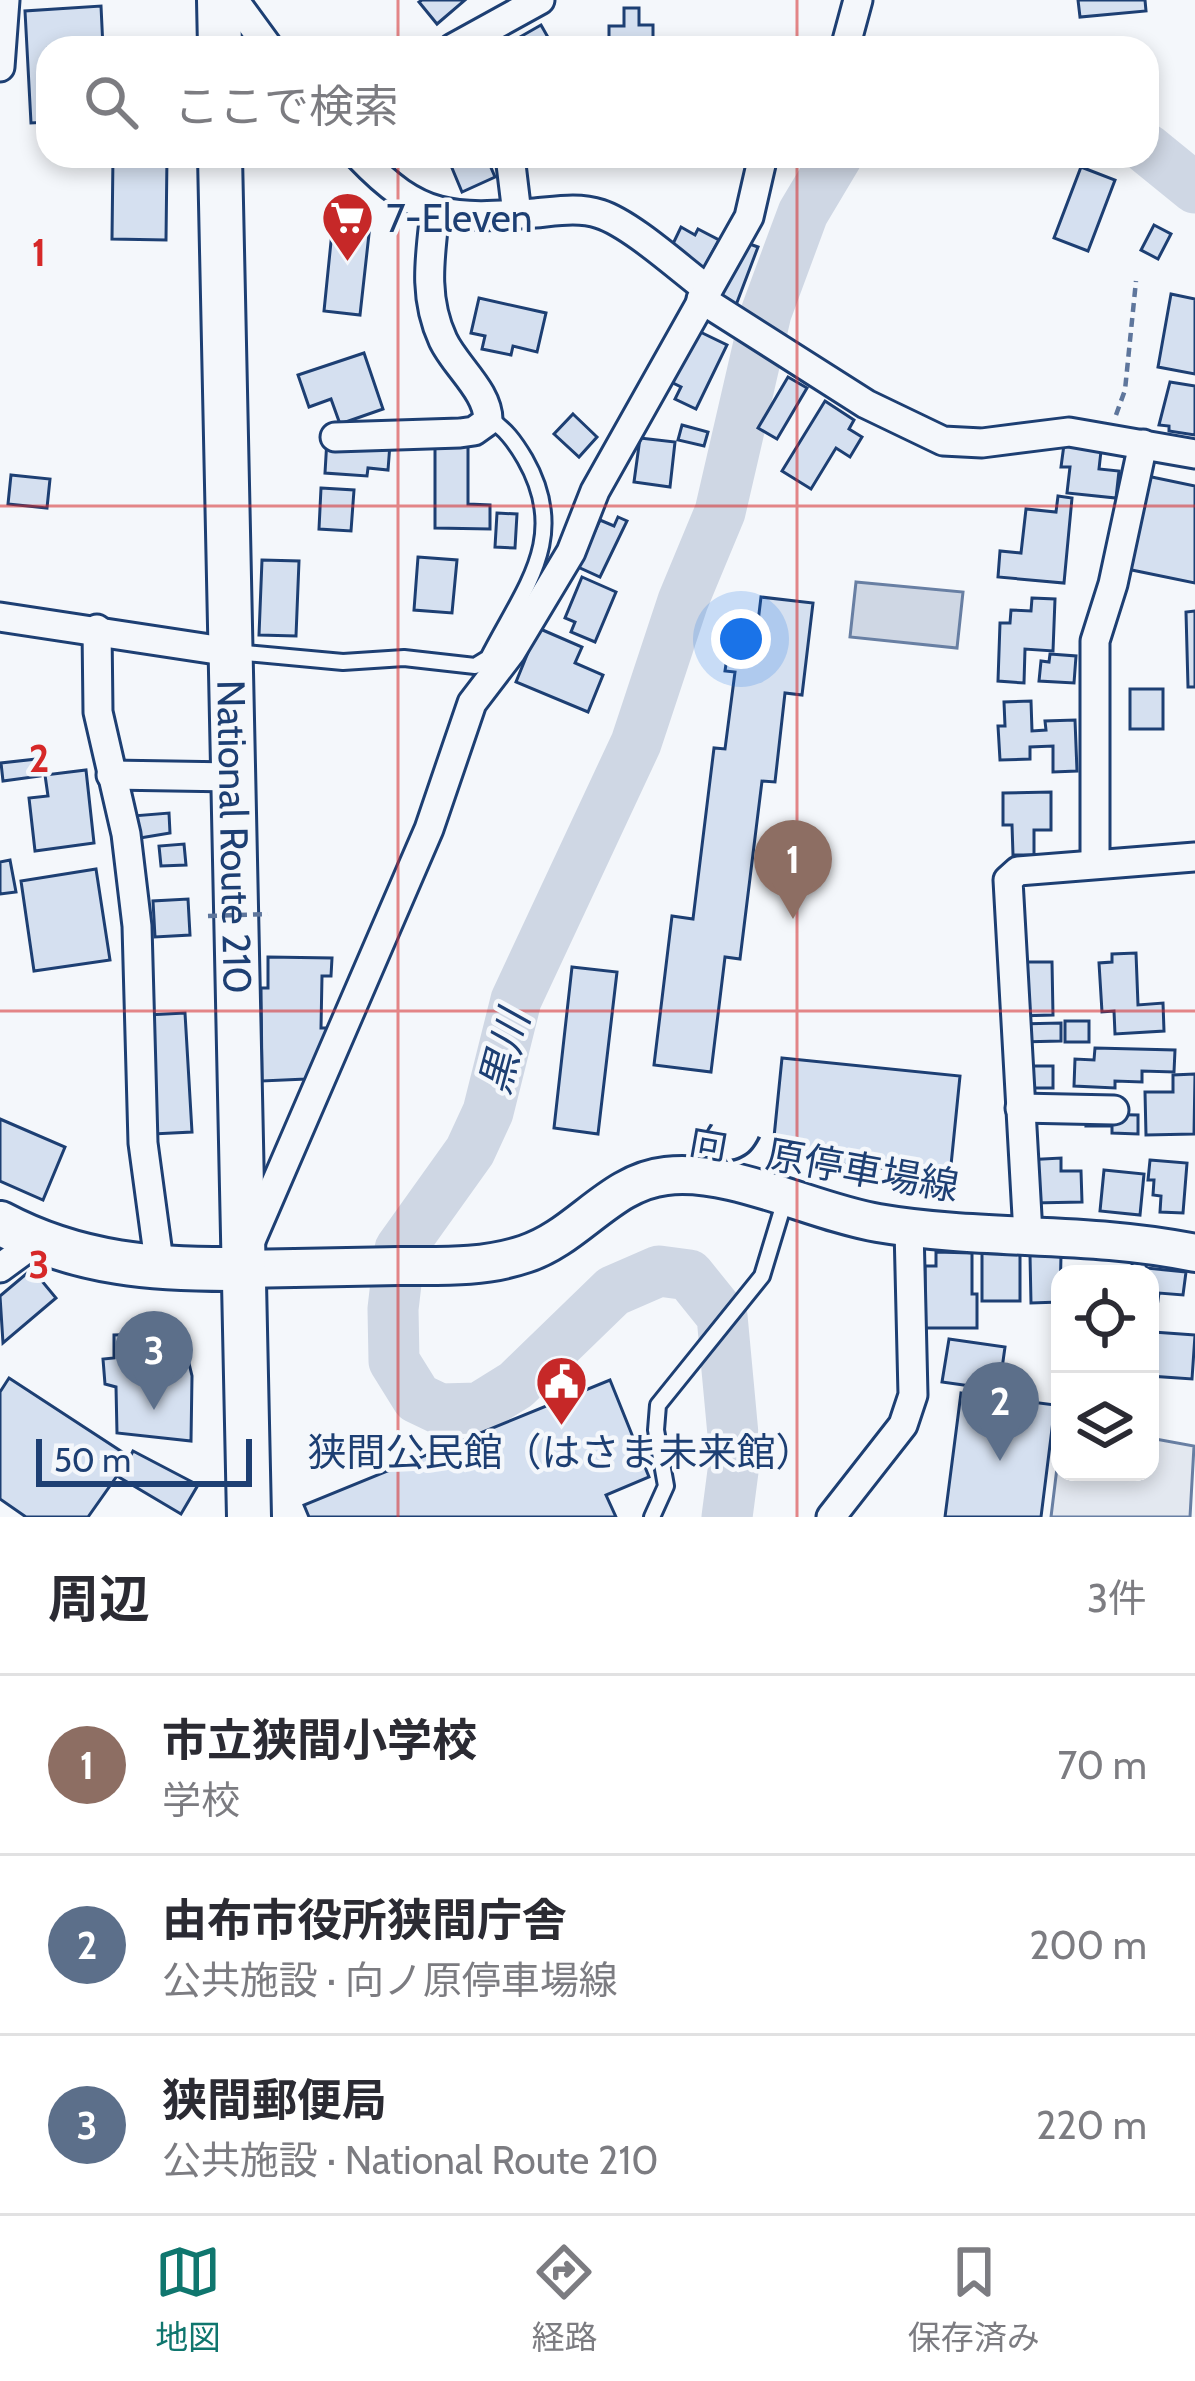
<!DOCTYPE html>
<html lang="ja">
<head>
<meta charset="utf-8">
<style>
	:root { --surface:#fff; --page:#f7f7f7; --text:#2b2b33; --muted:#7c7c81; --line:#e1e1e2; --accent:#0f766e }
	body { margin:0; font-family:Cabin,"Noto Sans JP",sans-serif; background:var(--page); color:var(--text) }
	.controls { position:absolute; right:36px; bottom:36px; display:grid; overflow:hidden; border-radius:24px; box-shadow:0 6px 18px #0003 }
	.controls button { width:108px; height:108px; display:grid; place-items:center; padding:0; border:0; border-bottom:3px solid var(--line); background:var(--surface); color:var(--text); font:60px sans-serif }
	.scale { position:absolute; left:36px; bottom:30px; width:216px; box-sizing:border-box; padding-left:12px; border:6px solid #1d3f73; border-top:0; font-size:33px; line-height:42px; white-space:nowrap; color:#1d3f73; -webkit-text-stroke:9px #f4f7fb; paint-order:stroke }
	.you { position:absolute; left:741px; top:639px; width:42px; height:42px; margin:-30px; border:9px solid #fff; border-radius:50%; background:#1a73e8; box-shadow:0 0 0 18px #1a73e833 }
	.badge { display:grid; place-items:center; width:78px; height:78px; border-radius:50%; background:var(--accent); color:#fff; font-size:39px; font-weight:700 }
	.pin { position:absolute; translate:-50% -99px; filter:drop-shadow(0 3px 6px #0008) }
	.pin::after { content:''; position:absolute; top:63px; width:42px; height:36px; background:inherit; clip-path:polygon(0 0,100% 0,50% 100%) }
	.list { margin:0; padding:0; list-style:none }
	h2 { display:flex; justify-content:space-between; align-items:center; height:156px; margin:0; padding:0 48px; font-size:51px }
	h2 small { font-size:39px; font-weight:400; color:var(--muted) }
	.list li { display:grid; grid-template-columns:78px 1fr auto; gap:36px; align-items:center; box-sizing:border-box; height:180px; padding:0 48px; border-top:3px solid var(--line) }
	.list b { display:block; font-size:45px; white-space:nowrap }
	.list p { margin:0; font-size:39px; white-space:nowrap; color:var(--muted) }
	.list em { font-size:39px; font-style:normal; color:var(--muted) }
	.icon { flex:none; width:66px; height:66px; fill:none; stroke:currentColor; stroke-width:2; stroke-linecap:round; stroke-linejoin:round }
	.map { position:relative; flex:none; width:1195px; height:1517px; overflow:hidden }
	.search { position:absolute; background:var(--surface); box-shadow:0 6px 18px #0003; left:36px; right:36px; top:36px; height:132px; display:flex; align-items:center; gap:30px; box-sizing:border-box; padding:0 42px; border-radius:36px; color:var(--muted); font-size:45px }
	.sheet { height:696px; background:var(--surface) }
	nav { display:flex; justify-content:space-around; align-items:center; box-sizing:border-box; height:168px; border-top:3px solid var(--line); background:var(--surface); font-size:33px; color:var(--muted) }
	nav a { display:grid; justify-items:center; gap:6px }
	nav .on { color:var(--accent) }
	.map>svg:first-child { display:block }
	.parking { fill:#e3e8f0; stroke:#687fa3; stroke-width:3 }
	.water { fill:#cfd7e4; stroke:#687fa3; stroke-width:3 }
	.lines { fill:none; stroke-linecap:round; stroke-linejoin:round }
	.river { stroke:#cfd7e4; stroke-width:51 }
	.building { fill:#d5e0f0; stroke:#1d3f73; stroke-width:3 }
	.service-casing { stroke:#1d3f73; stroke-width:20 }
	.minor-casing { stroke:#1d3f73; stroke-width:33 }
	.secondary-casing { stroke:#1d3f73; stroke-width:42 }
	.primary-casing { stroke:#1d3f73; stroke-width:48 }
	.trunk-casing { stroke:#1d3f73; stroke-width:48 }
	.path { stroke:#5e769c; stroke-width:4.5; stroke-dasharray:9 6; stroke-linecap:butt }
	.service { stroke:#f4f7fb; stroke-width:14 }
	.minor { stroke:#f4f7fb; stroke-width:27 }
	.secondary { stroke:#f4f7fb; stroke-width:36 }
	.primary { stroke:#f4f7fb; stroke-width:42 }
	.trunk { stroke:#f4f7fb; stroke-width:42 }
	.path-bridge { stroke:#5e769c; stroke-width:4.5; stroke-dasharray:9 6; stroke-linecap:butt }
	.grid { fill:none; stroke:#d62828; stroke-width:3; stroke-opacity:0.55 }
	.labels { text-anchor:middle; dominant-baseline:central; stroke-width:9; stroke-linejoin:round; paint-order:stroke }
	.poi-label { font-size:39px; fill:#1d3f73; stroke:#f4f7fb; text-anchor:start }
	.street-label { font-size:39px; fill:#1d3f73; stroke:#f4f7fb }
	.water-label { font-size:42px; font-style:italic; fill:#1d3f73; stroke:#f4f7fb }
	.grid-label { font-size:39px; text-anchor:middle; font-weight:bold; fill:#d62828; stroke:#f4f7fb; stroke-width:9; stroke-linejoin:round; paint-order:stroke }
</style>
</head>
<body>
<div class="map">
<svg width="1195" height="1517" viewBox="0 0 1195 1517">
	<rect width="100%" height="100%" fill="#f4f7fb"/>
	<path class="parking" d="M 1150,1438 L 1194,1446 L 1190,1517 L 1051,1517 L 1060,1443 L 1060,1472 L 1150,1472 Z"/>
	<path class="water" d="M 856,582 L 963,592 L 957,648 L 850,637 Z"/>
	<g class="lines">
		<g class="river">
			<path d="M 1147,149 L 1195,188"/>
			<path d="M 727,1517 L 735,1456 L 722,1316 L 689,1275 L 659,1271 L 613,1291 L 516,1385 L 479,1408 L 440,1409 L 417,1398 L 394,1361 L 393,1309 L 400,1249 L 470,1151 L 488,1112 L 516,1000 L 636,743 L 683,601 L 720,512 L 766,313 L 803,213 L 837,156"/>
		</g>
	</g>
	<g class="building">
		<path d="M 422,0 L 465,0 L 437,24 L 419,2 Z"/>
		<path d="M 1078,0 L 1145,0 L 1146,11 L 1080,17 Z"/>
		<path d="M 101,6 L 103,48 L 48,48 L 48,122 L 31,123 L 25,11 Z"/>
		<path d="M 624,8 L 639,8 L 639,25 L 653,25 L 653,48 L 609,48 L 609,26 L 624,26 Z"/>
		<path d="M 541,25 L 554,48 L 526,48 L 520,37 Z"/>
		<path d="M 113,156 L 167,156 L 166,240 L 112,239 Z"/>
		<path d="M 447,156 L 486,156 L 495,177 L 462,192 Z"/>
		<path d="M 1081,167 L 1115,180 L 1088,251 L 1054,238 Z"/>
		<path d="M 334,212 L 371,216 L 360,315 L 324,311 Z"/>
		<path d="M 1154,225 L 1171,234 L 1158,259 L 1141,250 Z"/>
		<path d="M 681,227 L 695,235 L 698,229 L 719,240 L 704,268 L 670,250 Z"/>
		<path d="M 744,242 L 758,247 L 736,305 L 711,295 Z"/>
		<path d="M 1171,294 L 1195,299 L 1195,374 L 1158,367 Z"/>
		<path d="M 479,298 L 546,313 L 537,352 L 513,346 L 511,355 L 482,349 L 485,336 L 471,333 Z"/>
		<path d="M 692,328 L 727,345 L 696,409 L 675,399 L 681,387 L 667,380 Z"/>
		<path d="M 364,353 L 383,409 L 340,424 L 331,399 L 309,407 L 298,375 Z"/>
		<path d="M 788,377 L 807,388 L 777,439 L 758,428 Z"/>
		<path d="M 1170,382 L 1195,386 L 1195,435 L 1169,431 L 1169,426 L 1159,425 Z"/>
		<path d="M 825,401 L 854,420 L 849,429 L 862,437 L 850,457 L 836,448 L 811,489 L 782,471 Z"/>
		<path d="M 573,414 L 597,437 L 579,457 L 554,434 Z"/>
		<path d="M 682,425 L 708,432 L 704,446 L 678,440 Z"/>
		<path d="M 1065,437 L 1096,440 L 1095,450 L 1101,451 L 1099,469 L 1119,471 L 1116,498 L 1067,493 L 1070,467 L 1061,467 Z"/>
		<path d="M 640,438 L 675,442 L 670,487 L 634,482 Z"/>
		<path d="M 327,439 L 390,444 L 388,470 L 368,468 L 367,476 L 325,473 Z"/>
		<path d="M 435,445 L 468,445 L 468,504 L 490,505 L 490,529 L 435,528 Z"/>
		<path d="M 11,475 L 50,479 L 47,508 L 8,504 Z"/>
		<path d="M 1147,476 L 1195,486 L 1195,583 L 1127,569 Z"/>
		<path d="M 321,488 L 354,490 L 351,531 L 319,529 Z"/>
		<path d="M 1058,496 L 1072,498 L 1064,583 L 998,577 L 1000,551 L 1021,553 L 1026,509 L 1056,512 Z"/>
		<path d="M 497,513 L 517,514 L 515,548 L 495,547 Z"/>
		<path d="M 618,517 L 627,521 L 600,577 L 578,567 L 600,520 L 614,526 Z"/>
		<path d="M 418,557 L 457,560 L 452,613 L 414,610 Z"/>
		<path d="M 262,560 L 299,561 L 296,636 L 259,635 Z"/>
		<path d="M 582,577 L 616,592 L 595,642 L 571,632 L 575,622 L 565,618 Z"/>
		<path d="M 761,597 L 813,603 L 802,695 L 785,693 L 775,782 L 762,781 L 740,959 L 725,957 L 711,1072 L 654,1065 L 672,916 L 693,919 L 714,748 L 725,749 L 735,672 L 725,671 L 729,644 L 755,647 Z"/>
		<path d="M 1032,598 L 1055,599 L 1053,651 L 1025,649 L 1024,683 L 998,681 L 1000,623 L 1010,623 L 1011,610 L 1031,611 Z"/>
		<path d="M 1195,611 L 1195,687 L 1188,687 L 1186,612 Z"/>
		<path d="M 538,628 L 582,647 L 575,663 L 603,675 L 588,712 L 516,682 Z"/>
		<path d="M 1050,654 L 1076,656 L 1074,683 L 1039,681 L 1041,661 L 1049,662 Z"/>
		<rect x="1130" y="689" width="33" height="40"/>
		<path d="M 1031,701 L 1032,731 L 1046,730 L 1045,721 L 1075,720 L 1077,771 L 1053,772 L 1053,746 L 1030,747 L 1030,759 L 1000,760 L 998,726 L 1005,726 L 1004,702 Z"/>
		<path d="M 37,759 L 40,776 L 3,781 L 1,763 Z"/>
		<path d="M 86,770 L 94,843 L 35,851 L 29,798 L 48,796 L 45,775 Z"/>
		<path d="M 1051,792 L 1051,830 L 1034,830 L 1034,855 L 1013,855 L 1012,825 L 1003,825 L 1003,793 Z"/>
		<path d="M 169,813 L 170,833 L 134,839 L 132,816 Z"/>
		<path d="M 184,844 L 186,865 L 161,866 L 159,846 Z"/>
		<path d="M 10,860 L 16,892 L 0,894 L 0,862 Z"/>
		<path d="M 96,869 L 110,960 L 34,971 L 21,881 Z"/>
		<path d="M 188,899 L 190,935 L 155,937 L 153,901 Z"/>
		<path d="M 1136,953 L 1138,1005 L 1163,1003 L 1164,1031 L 1115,1034 L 1114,1011 L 1102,1012 L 1099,963 L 1112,962 L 1112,954 Z"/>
		<path d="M 268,957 L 332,958 L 331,976 L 322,976 L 321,1028 L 328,1028 L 306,1079 L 262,1081 L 261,988 L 268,988 Z"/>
		<path d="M 1017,962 L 1052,962 L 1053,1015 L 1018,1016 Z"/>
		<path d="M 572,967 L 617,972 L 598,1134 L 554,1128 Z"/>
		<path d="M 185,1013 L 192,1132 L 153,1134 L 147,1015 Z"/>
		<rect x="1065" y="1021" width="24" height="21"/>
		<path d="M 1061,1023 L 1061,1041 L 1019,1042 L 1018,1024 Z"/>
		<path d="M 1095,1048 L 1175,1050 L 1174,1072 L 1142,1071 L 1142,1082 L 1115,1081 L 1115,1088 L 1074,1086 L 1075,1059 L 1094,1060 Z"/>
		<path d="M 782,1058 L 960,1076 L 950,1175 L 772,1157 Z"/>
		<rect x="1030" y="1066" width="23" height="22"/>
		<path d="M 1195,1074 L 1194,1134 L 1146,1135 L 1145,1092 L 1173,1092 L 1173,1075 Z"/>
		<path d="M 1087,1114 L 1138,1115 L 1138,1134 L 1112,1133 L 1112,1126 L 1086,1126 Z"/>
		<path d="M 0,1119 L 65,1147 L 43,1200 L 0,1181 Z"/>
		<path d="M 1061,1158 L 1061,1171 L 1081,1171 L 1082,1202 L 1033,1203 L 1025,1160 Z"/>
		<path d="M 1150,1160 L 1187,1163 L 1183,1213 L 1160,1212 L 1161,1196 L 1153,1195 L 1154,1180 L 1148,1180 Z"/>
		<path d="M 1104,1170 L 1144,1174 L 1140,1215 L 1100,1211 Z"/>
		<rect x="982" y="1250" width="38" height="51"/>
		<path d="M 936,1252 L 972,1253 L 972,1294 L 977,1294 L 977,1328 L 925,1328 L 925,1266 L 936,1266 Z"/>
		<path d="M 1030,1255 L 1061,1255 L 1060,1302 L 1031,1303 Z"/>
		<path d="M 1133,1257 L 1147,1258 L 1146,1268 L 1186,1272 L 1183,1295 L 1159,1293 L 1157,1307 L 1150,1306 L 1150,1274 L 1131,1274 Z"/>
		<path d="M 32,1269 L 56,1298 L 3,1343 L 0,1296 Z"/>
		<path d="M 1153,1332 L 1195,1335 L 1192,1379 L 1150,1376 Z"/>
		<path d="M 154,1334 L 179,1341 L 187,1355 L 192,1376 L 191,1441 L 117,1433 L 116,1387 L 105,1384 L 103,1359 L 114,1358 L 114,1335 Z"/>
		<path d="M 949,1339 L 1005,1347 L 999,1390 L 942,1382 Z"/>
		<path d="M 9,1378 L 130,1457 L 133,1451 L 198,1485 L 181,1514 L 117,1476 L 88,1517 L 26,1517 L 0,1499 L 0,1392 Z"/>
		<path d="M 610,1380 L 649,1477 L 606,1495 L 616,1517 L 309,1517 L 304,1505 Z"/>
		<path d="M 961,1393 L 1055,1405 L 1041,1517 L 945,1517 Z"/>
	</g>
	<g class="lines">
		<defs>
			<g id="service">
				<path d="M 235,652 L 343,662 L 404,658 L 475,666 L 488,658 C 524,587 570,538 525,459 C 515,442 505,428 488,418"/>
				<path d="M 652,1517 L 666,1486 L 656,1430 L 658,1405 L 762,1276 L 785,1200"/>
			</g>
			<g id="minor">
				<path d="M 234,0 L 269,48"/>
				<path d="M 453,48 L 540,0"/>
				<path d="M 845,48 L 858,0"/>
				<path d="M 0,67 L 5,0"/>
				<path d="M 359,156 C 420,220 451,219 535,213 C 557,211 579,207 600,214 C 631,224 679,268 707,289"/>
				<path d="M 510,156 L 517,214"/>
				<path d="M 701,299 L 866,404 L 943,441 L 982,443 L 1069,432 L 1195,454"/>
				<path d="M 335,437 L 460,433 L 474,431 L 488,421 C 489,392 455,366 443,340 C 423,297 430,257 435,212"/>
				<path d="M 0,617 L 230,652"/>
				<path d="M 97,629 L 98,712 L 126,834 L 137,926 L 143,1143 L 160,1269"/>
				<path d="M 111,775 L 233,777"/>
				<path d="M 1095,863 L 1095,641 L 1113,584 L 1143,444"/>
				<path d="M 1020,1108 L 1114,1110"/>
				<path d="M 1028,1234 L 1008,880 L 1018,871 L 1195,857"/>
				<path d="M 250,1243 L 429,829 L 472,703 L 511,652 L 571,552 L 595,491 L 749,217 L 763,156"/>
				<path d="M 0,1268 L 37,1241"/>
				<path d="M 831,1517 L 903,1425 L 913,1395 L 909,1228"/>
			</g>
			<path id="secondary" d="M 244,1269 C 296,1268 347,1267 399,1266 C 441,1266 484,1268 525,1254 C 578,1237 610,1182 666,1176 C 732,1168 812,1212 878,1223 C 983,1241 1090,1231 1195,1253"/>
			<path id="primary" d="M 0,1223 C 79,1265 156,1270 244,1269"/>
			<g id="trunk">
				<path d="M 219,0 L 220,48"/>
				<path id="s1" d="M 220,156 L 249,1517"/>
			</g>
		</defs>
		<use href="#service" class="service-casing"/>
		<use href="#minor" class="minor-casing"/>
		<use href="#secondary" class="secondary-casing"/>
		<use href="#primary" class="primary-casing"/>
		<use href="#trunk" class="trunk-casing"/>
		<path class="path" d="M 1116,415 L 1125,390 L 1136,281"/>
		<use href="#service" class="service"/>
		<use href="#minor" class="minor"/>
		<use href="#secondary" class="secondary"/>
		<use href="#primary" class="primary"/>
		<use href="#trunk" class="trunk"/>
		<path class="path-bridge" d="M 208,916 L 268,914"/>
	</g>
	<path class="grid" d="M 398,0 L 398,48M 797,0 L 797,48M 398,156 L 398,1517M 797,156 L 797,1517M 0,506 L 1195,506M 0,1011 L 1195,1011"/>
	<defs>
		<symbol id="supermarket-pin" viewBox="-11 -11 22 30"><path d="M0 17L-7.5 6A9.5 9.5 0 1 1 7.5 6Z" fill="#c62828" stroke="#f4f7fb"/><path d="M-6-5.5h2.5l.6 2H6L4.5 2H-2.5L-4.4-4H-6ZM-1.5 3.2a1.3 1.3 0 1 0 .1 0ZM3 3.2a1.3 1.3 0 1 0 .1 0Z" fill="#fff"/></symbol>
		<symbol id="civic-pin" viewBox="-11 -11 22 30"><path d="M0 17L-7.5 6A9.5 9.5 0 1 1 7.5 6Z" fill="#c62828" stroke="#f4f7fb"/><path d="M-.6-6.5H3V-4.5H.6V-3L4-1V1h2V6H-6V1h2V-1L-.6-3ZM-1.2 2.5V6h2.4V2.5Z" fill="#fff"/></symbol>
	</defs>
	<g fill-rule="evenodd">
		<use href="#supermarket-pin" x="318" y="188" width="59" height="81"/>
		<use href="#civic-pin" x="532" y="1352" width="59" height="81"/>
	</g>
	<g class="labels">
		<g class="poi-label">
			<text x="386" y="218">7-Eleven</text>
			<text x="561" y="1452" text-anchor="middle">狭間公民館（はさま未来館）</text>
		</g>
		<g class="street-label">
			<text stroke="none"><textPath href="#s1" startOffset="681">National Route 210</textPath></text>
			<text transform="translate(824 1163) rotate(10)">向ノ原停車場線</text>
		</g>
		<g class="water-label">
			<text transform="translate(504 1052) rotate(-75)">黒川</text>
		</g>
	</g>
	<g class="grid-label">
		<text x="39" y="266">1</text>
		<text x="39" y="772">2</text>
		<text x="39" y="1278">3</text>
	</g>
</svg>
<div class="controls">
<button><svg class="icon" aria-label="locate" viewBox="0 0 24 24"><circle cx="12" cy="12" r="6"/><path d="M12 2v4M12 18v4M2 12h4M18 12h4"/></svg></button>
<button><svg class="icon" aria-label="layers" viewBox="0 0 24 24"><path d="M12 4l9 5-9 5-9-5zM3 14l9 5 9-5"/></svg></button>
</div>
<div class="scale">50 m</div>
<div class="you"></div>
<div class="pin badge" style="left:793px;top:919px;background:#8d6e63">1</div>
<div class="pin badge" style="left:1000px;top:1461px;background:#5c6f8a">2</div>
<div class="pin badge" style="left:154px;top:1410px;background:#5c6f8a">3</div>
<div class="search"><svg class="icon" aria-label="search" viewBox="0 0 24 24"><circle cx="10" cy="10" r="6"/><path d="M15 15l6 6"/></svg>ここで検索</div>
</div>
<section class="sheet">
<h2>周辺<small>3件</small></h2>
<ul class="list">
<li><span class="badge" style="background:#8d6e63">1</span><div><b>市立狭間小学校</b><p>学校</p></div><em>70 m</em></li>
<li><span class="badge" style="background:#5c6f8a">2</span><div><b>由布市役所狭間庁舎</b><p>公共施設 · 向ノ原停車場線</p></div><em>200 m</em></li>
<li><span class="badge" style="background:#5c6f8a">3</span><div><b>狭間郵便局</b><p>公共施設 · National Route 210</p></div><em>220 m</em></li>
</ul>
</section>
<nav>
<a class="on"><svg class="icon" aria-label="map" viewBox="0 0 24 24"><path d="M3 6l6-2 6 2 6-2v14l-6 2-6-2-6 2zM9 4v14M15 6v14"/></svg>地図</a>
<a><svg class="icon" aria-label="directions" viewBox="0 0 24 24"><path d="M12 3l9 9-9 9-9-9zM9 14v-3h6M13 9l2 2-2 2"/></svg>経路</a>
<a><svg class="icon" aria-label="saved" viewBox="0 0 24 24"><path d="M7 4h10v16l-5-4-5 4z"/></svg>保存済み</a>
</nav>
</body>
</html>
